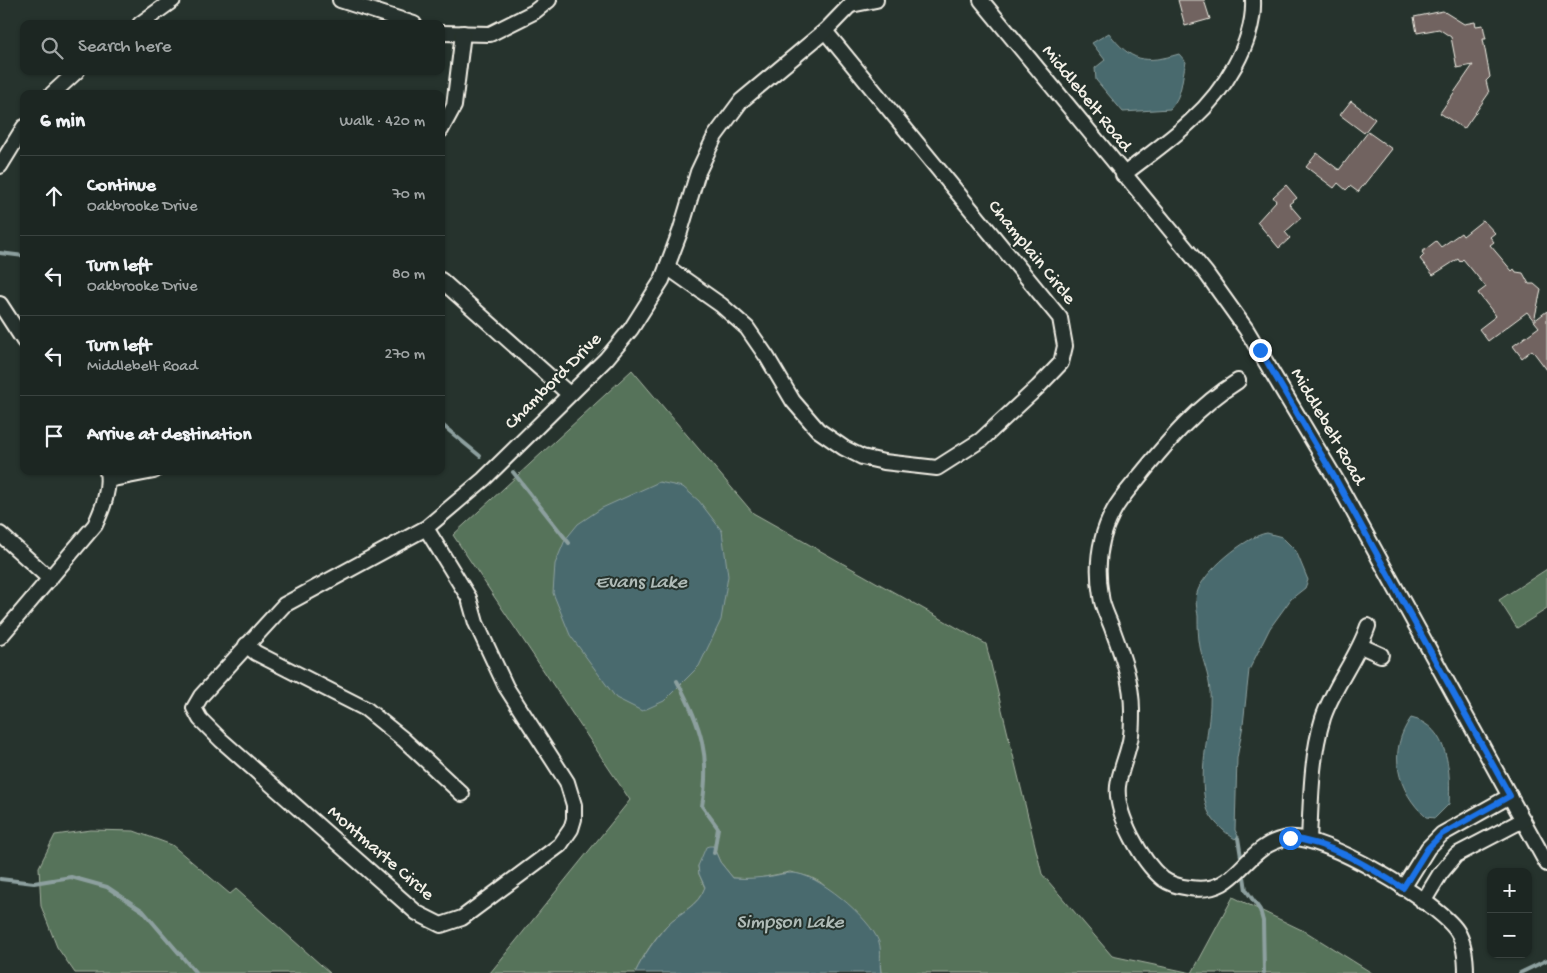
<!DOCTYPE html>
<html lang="en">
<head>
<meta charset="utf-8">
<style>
	:root { --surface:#1c2622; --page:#252e2a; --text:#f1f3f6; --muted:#a0a5a5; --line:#3a4340 }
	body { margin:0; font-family:"Gochi Hand",sans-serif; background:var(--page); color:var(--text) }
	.controls { position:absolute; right:15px; bottom:15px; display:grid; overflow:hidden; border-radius:10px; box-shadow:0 1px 4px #0004 }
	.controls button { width:45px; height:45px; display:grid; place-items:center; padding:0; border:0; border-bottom:1px solid var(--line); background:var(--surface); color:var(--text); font:25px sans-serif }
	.stop { position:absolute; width:15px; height:15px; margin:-11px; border:4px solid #1a73e8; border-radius:50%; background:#fff }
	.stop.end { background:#1a73e8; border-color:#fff; box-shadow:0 1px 5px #0008 }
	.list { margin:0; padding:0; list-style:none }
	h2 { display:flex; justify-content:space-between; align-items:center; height:65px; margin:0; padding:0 20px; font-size:21px }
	h2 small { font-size:16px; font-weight:400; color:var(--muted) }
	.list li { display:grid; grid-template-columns:32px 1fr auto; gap:15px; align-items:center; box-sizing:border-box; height:80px; padding:0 20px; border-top:1px solid var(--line) }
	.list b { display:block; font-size:19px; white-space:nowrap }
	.list p { margin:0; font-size:16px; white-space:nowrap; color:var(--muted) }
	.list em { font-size:16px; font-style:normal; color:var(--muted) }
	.icon { flex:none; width:28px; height:28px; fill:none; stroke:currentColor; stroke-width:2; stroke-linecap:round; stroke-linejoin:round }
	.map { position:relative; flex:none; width:1547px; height:973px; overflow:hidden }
	.search { position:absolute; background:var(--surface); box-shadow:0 1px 4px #0004; left:20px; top:20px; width:425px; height:55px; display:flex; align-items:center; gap:12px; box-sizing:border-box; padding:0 18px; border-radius:10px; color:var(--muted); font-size:19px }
	.panel { position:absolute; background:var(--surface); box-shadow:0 1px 4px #0004; left:20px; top:90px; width:425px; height:385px; border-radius:10px }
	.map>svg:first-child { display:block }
	.green { fill:#56735a; stroke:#a5b2a1 }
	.water { fill:#486a6e; stroke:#8da09f }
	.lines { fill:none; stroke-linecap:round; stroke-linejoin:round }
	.stream { stroke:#8da09f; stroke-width:4 }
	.building { fill:#716460; stroke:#f4f1e8 }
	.minor-casing { stroke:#f4f1e8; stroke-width:18 }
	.minor { stroke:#26332d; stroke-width:14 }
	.route { stroke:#1a73e8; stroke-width:6 }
	.labels { text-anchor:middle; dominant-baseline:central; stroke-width:4; stroke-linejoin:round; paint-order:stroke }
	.street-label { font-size:19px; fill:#f4f1e8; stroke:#26332d }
	.water-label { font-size:20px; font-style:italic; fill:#afbbb7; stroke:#26332d }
</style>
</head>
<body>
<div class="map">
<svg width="1547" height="973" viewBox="0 0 1547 973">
	<rect width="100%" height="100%" fill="#26332d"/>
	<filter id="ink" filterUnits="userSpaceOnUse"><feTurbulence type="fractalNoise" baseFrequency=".02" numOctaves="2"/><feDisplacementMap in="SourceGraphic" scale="10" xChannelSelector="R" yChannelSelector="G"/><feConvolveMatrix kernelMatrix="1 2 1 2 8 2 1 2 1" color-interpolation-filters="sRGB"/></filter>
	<g filter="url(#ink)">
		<g class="green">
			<path d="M 632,370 L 753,513 L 986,644 L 1042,874 L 1112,956 L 1192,973 L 1233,897 L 1308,933 L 1372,973 L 881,973 L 880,960 L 852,909 L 820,882 L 810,877 L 790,872 L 754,879 L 733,878 L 720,862 L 713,846 L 698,866 L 699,874 L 705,888 C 697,907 681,911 667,925 C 654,939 643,956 635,973 L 490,973 L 630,800 L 453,535 Z"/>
			<path d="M 1547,569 L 1547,609 L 1517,628 L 1499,600 Z"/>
			<path d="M 91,830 L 134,831 L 172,845 L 230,894 L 236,889 L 330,973 L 75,973 L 57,947 L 41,906 L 39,867 L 55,835 Z"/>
		</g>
		<g class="water">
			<path d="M 1109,33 C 1131,62 1145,64 1179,54 L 1186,62 C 1181,80 1183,95 1170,109 L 1123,112 L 1096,80 L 1095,68 L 1105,60 L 1092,43 Z"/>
			<path d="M 659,482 L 683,487 L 699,501 L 722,531 L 728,576 L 721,620 L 699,666 L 664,701 L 642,711 L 616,698 L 570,635 L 553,593 L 555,564 L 565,540 L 578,524 L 602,508 Z"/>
			<path d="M 1267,533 L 1282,537 L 1296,551 L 1308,580 L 1305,588 L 1291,599 L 1270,628 L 1249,670 L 1243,725 L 1237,758 L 1235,830 L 1238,836 L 1235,839 C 1224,832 1209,819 1206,805 C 1197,771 1212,728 1210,691 C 1209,675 1203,662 1200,647 C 1198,636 1198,626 1198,616 C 1197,609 1195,601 1197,593 C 1202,573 1246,536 1267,533 Z"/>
			<path d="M 1411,718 C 1449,726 1451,773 1449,804 L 1435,818 L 1426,817 C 1397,791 1387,751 1411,718 Z"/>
			<path d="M 709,846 L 713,846 L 720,862 L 733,878 C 747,879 759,878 772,876 C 778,875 785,873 791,873 C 817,872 870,918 879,942 C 882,952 879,963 881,973 L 635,973 C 643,956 655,939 667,925 C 681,911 698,907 705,887 L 699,874 L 698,866 L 706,847 Z"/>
		</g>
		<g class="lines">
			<g class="stream">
				<path d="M 0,253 L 24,256"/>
				<path d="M 441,424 L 480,456"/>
				<path d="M 513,472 L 569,543"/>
				<path d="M 677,681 C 701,725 711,756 702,806 L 718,828 L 714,853"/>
				<path d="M 1238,838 L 1242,863"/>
				<path d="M 1243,870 L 1246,890 L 1260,910 L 1263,921 L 1264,973"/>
				<path d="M 0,879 L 34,883 L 71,877 L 107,887 L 143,911 L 196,973"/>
				<path d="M 1520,973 L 1547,960"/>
			</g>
		</g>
		<g class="building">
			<path d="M 1178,0 L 1204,0 L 1210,19 L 1185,26 Z"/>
			<path d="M 1443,11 L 1464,24 L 1475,22 L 1476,26 L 1483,25 L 1485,35 L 1486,39 L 1483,39 L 1490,77 L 1486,81 L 1489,93 L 1464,129 L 1440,113 L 1473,65 L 1457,68 L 1451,37 L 1439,29 L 1417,33 L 1414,17 Z"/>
			<path d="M 1351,101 L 1375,119 L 1364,133 L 1340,115 Z"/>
			<path d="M 1368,132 L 1392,149 L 1358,192 L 1350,186 L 1346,190 L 1338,183 L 1334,188 L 1306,167 L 1317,153 L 1339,170 Z"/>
			<path d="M 1286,185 L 1297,198 L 1289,204 L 1301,218 L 1285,232 L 1290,238 L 1279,248 L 1257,222 L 1276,201 L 1273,197 Z"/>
			<path d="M 1483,220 L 1495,233 L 1490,237 L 1494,242 L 1490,245 L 1512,271 L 1514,269 L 1516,272 L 1523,273 L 1529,284 L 1534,284 L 1541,290 L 1534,321 L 1547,311 L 1547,370 L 1532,350 L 1522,358 L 1513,346 L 1539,327 L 1527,312 L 1488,341 L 1479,329 L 1496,316 L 1478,293 L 1486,287 L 1463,259 L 1460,262 L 1458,259 L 1433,275 L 1420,259 L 1424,255 L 1422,252 L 1436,241 L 1441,247 L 1461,233 L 1463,236 Z"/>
		</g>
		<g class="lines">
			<defs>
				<g id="minor">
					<path d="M 340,0 L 414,24"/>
					<path d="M 981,0 L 1206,273 L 1246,329 L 1335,478 L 1547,864"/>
					<path d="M 851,5 L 876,0"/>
					<path d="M 140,24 L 173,0"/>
					<path d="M 441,33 L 490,34 L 534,12 L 549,0"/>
					<path d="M 52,94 L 77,71"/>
					<path d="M 441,130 L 454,106 L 463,33"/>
					<path d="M 0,166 L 24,127"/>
					<path d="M 1123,175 C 1146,157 1171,140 1192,120 C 1223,92 1255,43 1253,0"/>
					<path d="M 667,267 L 721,305 L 747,328 L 767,357 L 793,401 L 818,430 L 844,448 L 862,457 L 884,462 L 937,468 L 981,440 L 1038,387 L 1061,363 L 1065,346 L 1060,318 L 825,31"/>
					<path d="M 441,280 L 569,394"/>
					<path d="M 0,304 L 24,341"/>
					<path d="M 1238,381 C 1198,406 1168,441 1139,477 C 1130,488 1119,500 1113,512 C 1099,538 1096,567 1101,596 C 1102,607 1108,617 1112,628 C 1122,655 1132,681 1132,711 C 1132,719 1132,727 1131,735 C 1129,752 1120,769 1118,786 C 1115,814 1142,862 1163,879 C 1171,885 1181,887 1190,888 C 1240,896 1242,845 1288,838 C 1322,833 1438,902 1457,931 C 1464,942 1466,960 1466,973"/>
					<path d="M 108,480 L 154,471"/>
					<path d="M 426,528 L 469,598 L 476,623 L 506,687 L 567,782 L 574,805 L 574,819 L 571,829 L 560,845 L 462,918 L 441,925 L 417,913 L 221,740 L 200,719 L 194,708 L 201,696 L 284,605 L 426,528 L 484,479 L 606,359 L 631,329 L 662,280 L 680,232 L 698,172 L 715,136 L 741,101 L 825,31 L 855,0"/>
					<path d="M 0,534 L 50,579"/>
					<path d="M 0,637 L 95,525 C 103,508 110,490 107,471"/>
					<path d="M 246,645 L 256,653 L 366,709 L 403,739 L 462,794"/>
					<path d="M 1361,646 L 1381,655"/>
					<path d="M 1309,840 C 1311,800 1311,757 1323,718 C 1334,685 1357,659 1368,626"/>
					<path d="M 1403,888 L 1428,848 L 1442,834 L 1510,796"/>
					<path d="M 1423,902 L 1440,874 L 1456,855 L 1523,820"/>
				</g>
			</defs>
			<use href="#minor" class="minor-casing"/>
			<use href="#minor" class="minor"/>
		</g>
	</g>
	<g class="lines" filter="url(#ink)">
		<path class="route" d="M 1260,350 L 1335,478 L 1510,796 L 1442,834 L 1428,848 L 1403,888 C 1367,866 1332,843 1290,838"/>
	</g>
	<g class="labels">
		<g class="street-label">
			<text transform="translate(1086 99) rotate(51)">Middlebelt Road</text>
			<text transform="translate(1031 253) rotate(51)">Champlain Circle</text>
			<text transform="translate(554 382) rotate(-45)">Chambord Drive</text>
			<text transform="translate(1327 427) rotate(60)">Middlebelt Road</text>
			<text transform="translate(380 854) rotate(41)">Montmarte Circle</text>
		</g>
		<g class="water-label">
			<text x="641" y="583">Evans Lake</text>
			<text x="790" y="923">Simpson Lake</text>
		</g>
	</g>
</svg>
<div class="controls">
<button>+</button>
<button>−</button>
</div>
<div class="stop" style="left:1290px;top:838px"></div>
<div class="stop end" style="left:1260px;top:350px"></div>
<div class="search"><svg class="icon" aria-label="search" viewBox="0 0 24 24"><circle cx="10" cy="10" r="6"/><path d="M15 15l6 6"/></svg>Search here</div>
<section class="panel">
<h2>6 min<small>Walk · 420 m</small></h2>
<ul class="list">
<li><svg class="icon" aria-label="ahead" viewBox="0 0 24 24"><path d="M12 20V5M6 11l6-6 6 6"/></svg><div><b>Continue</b><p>Oakbrooke Drive</p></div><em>70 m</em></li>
<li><svg class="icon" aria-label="left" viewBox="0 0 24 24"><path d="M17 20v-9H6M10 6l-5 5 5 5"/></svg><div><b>Turn left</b><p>Oakbrooke Drive</p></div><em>80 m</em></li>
<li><svg class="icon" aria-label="left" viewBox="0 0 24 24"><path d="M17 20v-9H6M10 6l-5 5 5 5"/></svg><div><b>Turn left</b><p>Middlebelt Road</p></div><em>270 m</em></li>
<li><svg class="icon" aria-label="arrive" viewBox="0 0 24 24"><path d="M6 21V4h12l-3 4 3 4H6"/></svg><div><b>Arrive at destination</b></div></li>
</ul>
</section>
</div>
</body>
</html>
